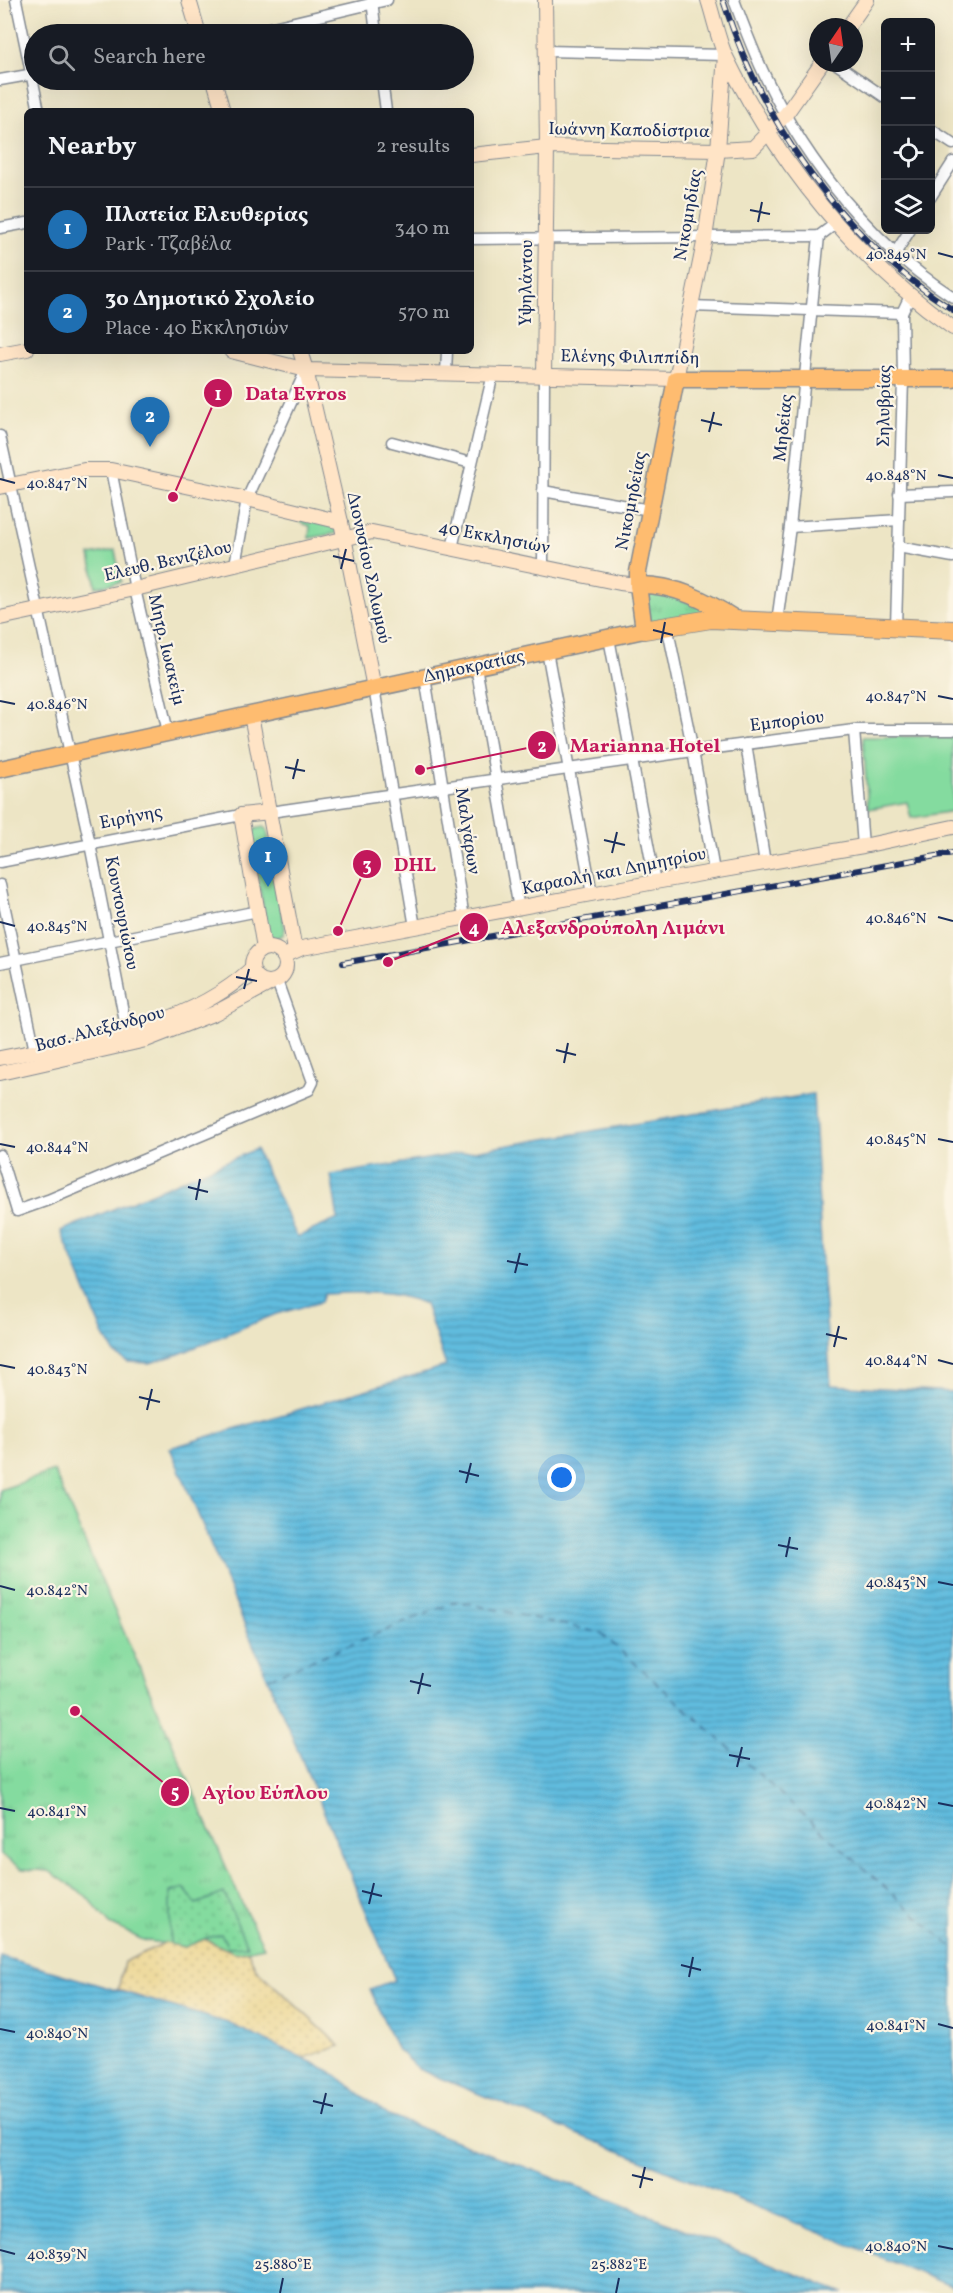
<!DOCTYPE html>
<html lang="en">
<head>
<meta charset="utf-8">
<style>
	:root { --surface:#171b24; --page:#20242c; --text:#f1f3f6; --muted:#9ea1a6; --line:#363941; --accent:#1f6fb2 }
	body { margin:0; font-family:Vollkorn,serif; background:var(--page); color:var(--text) }
	.controls { position:absolute; right:18px; top:18px; display:grid; overflow:hidden; border-radius:9px; box-shadow:0 6px 24px #0002 }
	.controls button { width:54px; height:54px; display:grid; place-items:center; padding:0; border:0; border-bottom:2px solid var(--line); background:var(--surface); color:var(--text); font:30px sans-serif }
	.compass { position:absolute; left:809px; top:18px; width:54px; height:54px; border-radius:50%; background:var(--surface); box-shadow:0 6px 24px #0002; rotate:13deg }
	.you { position:absolute; left:562px; top:1478px; width:21px; height:21px; margin:-15px; border:4px solid #fff; border-radius:50%; background:#1a73e8; box-shadow:0 0 0 9px #1a73e833 }
	.badge { display:grid; place-items:center; width:39px; height:39px; border-radius:50%; background:var(--accent); color:#fff; font-size:20px; font-weight:700 }
	.pin { position:absolute; translate:-50% -50px; filter:drop-shadow(0 2px 3px #0008) }
	.pin::after { content:''; position:absolute; top:32px; width:21px; height:18px; background:inherit; clip-path:polygon(0 0,100% 0,50% 100%) }
	.list { margin:0; padding:0; list-style:none }
	h2 { display:flex; justify-content:space-between; align-items:center; height:78px; margin:0; padding:0 24px; font-size:26px }
	h2 small { font-size:20px; font-weight:400; color:var(--muted) }
	.list li { display:grid; grid-template-columns:39px 1fr auto; gap:18px; align-items:center; box-sizing:border-box; height:84px; padding:0 24px; border-top:2px solid var(--line) }
	.list b { display:block; font-size:22px; white-space:nowrap }
	.list p { margin:0; font-size:20px; white-space:nowrap; color:var(--muted) }
	.list em { font-size:20px; font-style:normal; color:var(--muted) }
	.icon { flex:none; width:33px; height:33px; fill:none; stroke:currentColor; stroke-width:2; stroke-linecap:round; stroke-linejoin:round }
	.map { position:relative; flex:none; width:953px; height:2293px; overflow:hidden }
	.search { position:absolute; background:var(--surface); box-shadow:0 6px 24px #0002; left:24px; top:24px; width:450px; height:66px; display:flex; align-items:center; gap:15px; box-sizing:border-box; padding:0 21px; border-radius:33px; color:var(--muted); font-size:22px }
	.panel { position:absolute; background:var(--surface); box-shadow:0 6px 24px #0002; left:24px; top:108px; width:450px; height:246px; border-radius:9px }
	.map>svg:first-child { display:block }
	.grass { fill:url(#grass-tufts); stroke:#50857e; stroke-width:1.5 }
	.sand { fill:url(#sand-dots); stroke:#84847e; stroke-width:1.5 }
	.park { fill:#84db9f; stroke:#50857e; stroke-width:1.5 }
	.garden { fill:url(#garden-dots); stroke:#50857e; stroke-width:1.5 }
	.water { fill:url(#water-rules); stroke:#3e769e; stroke-width:1.5 }
	.lines { fill:none; stroke-linecap:round; stroke-linejoin:round }
	.ferry { stroke:#305984; stroke-width:1.5; stroke-dasharray:8 6; stroke-linecap:butt }
	.street-casing { stroke:#848a92; stroke-width:13 }
	.secondary-casing { stroke:#848a92; stroke-width:16 }
	.primary-casing { stroke:#848a92; stroke-width:19 }
	.highway-casing { stroke:#848a92; stroke-width:20 }
	.street { stroke:#fff; stroke-width:10 }
	.secondary { stroke:#ffe4c6; stroke-width:14 }
	.primary { stroke:#febc70; stroke-width:16 }
	.highway { stroke:#febc70; stroke-width:18 }
	.rail-casing { stroke:#1b2f5e; stroke-width:6 }
	.rail { stroke:#fcf5e5; stroke-width:4; stroke-dasharray:11; stroke-linecap:butt }
	.ticks { fill:none; stroke:#1b2f5e; stroke-width:2 }
	.labels { text-anchor:middle; dominant-baseline:central; stroke-width:4.5; stroke-linejoin:round; paint-order:stroke }
	.street-label { font-size:18px; fill:#1b2f5e; stroke:#fcf5e5 }
	.ticks-label { font-size:15px; text-anchor:middle; fill:#1b2f5e; stroke:#fcf5e5; stroke-width:4.5; stroke-linejoin:round; paint-order:stroke }
	.leader { fill:none; stroke:#c2185b; stroke-width:2 }
	.callout-dot { fill:#c2185b; stroke:#fcf5e5; stroke-width:2 }
	.mark-label { font-size:18px; text-anchor:middle; font-weight:bold; fill:#fff }
	.callout-label { font-size:20px; text-anchor:middle; font-weight:bold; fill:#c2185b; stroke:#fcf5e5; stroke-width:4.5; stroke-linejoin:round; paint-order:stroke }
</style>
</head>
<body>
<div class="map">
<svg width="953" height="2293" viewBox="0 0 953 2293">
	<defs>
		<pattern id="grass-tufts" width="24" height="20" patternUnits="userSpaceOnUse" patternTransform="scale(1.5)"><rect width="24" height="20" fill="#84db9f"/><path d="M3 7l-1-3M5 7V3M7 7l1-3M15 17l-1-3M17 17v-4M19 17l1-3" fill="none" stroke="#71bc8b"/></pattern>
		<pattern id="sand-dots" width="8" height="8" patternUnits="userSpaceOnUse" patternTransform="scale(1.5)"><rect width="8" height="8" fill="#eeda9e"/><path d="M2 2h.1M6 6h.1" fill="none" stroke="#ccbb8a" stroke-width="1.8" stroke-linecap="round"/></pattern>
		<pattern id="garden-dots" width="8" height="8" patternUnits="userSpaceOnUse" patternTransform="scale(1.5)"><rect width="8" height="8" fill="#84db9f"/><path d="M2 2h.1M6 6h.1" fill="none" stroke="#71bc8b" stroke-width="1.8" stroke-linecap="round"/></pattern>
		<pattern id="water-rules" width="6" height="5" patternUnits="userSpaceOnUse" patternTransform="scale(1.5)"><rect width="6" height="5" fill="#60bcde"/><path d="M0 2.5h6" fill="none" stroke="#4e99b7"/></pattern>
	</defs>
	<rect width="100%" height="100%" fill="#fcf5e5"/>
	<filter id="ink" filterUnits="userSpaceOnUse"><feTurbulence type="fractalNoise" baseFrequency=".0167" numOctaves="2"/><feDisplacementMap in="SourceGraphic" scale="12" xChannelSelector="R" yChannelSelector="G"/><feConvolveMatrix kernelMatrix="1 2 1 2 8 2 1 2 1" color-interpolation-filters="sRGB"/></filter>
	<filter id="wash" filterUnits="userSpaceOnUse"><feTurbulence type="fractalNoise" baseFrequency=".008" numOctaves="4" result="noise"/><feDisplacementMap in="SourceGraphic" scale="24" xChannelSelector="R" yChannelSelector="G"/><feGaussianBlur stdDeviation="1.35" result="paint"/><feColorMatrix in="noise" values="0 0 0 0 0 0 0 0 0 0 0 0 0 0 0 0 0 1.4 0 .05"/><feComposite in="paint" operator="in"/></filter>
	<g filter="url(#wash)">
		<rect width="100%" height="100%" fill="#ede5c5"/>
		<g class="grass">
			<path d="M 646,591 L 665,593 L 724,616 L 649,624 Z"/>
			<path d="M 54,1471 L 244,1908 L 264,1947 L 235,1953 L 204,1939 L 185,1947 L 143,1940 L 110,1924 L 86,1896 L 49,1871 L 22,1869 L 0,1854 L 0,1490 Z"/>
		</g>
		<path class="sand" d="M 204,1939 L 235,1953 L 248,1951 L 256,1969 L 340,2046 L 303,2058 L 233,2026 L 118,1990 L 124,1962 L 164,1943 L 185,1947 Z"/>
		<g class="park">
			<path d="M 300,516 L 337,525 L 338,533 L 309,538 L 310,526 L 299,522 Z"/>
			<path d="M 115,550 L 121,582 L 96,587 L 90,555 Z"/>
			<path d="M 953,736 L 953,811 L 911,818 L 907,802 L 868,809 L 863,737 Z"/>
			<path d="M 263,827 L 267,830 L 285,929 L 283,935 L 274,939 L 268,937 L 251,838 L 255,829 Z"/>
		</g>
		<path class="garden" d="M 184,1888 L 196,1904 L 224,1893 L 247,1946 L 228,1947 L 221,1934 L 204,1939 L 185,1947 L 170,1944 L 170,1892 Z"/>
		<g class="water">
			<path d="M 813,1094 L 823,1281 L 831,1385 L 953,1392 L 953,2287 L 418,2069 L 396,2048 L 370,1989 L 395,1980 L 170,1448 L 446,1366 L 425,1304 C 392,1290 359,1292 324,1294 L 321,1302 L 276,1314 L 179,1354 L 150,1363 L 128,1362 L 115,1354 L 103,1334 L 61,1231 L 256,1149 L 297,1237 L 338,1219 L 331,1175 Z"/>
			<path d="M 0,1956 L 228,2023 L 330,2071 L 389,2116 L 589,2191 L 843,2293 L 0,2293 Z"/>
		</g>
		<g class="lines">
			<path class="ferry" d="M 269,1678 L 457,1601 L 601,1633 L 953,1948"/>
		</g>
	</g>
	<g filter="url(#ink)">
		<g class="lines">
			<defs>
				<g id="street">
					<path d="M 16,0 L 39,111"/>
					<path d="M 372,0 L 376,34"/>
					<path d="M 734,0 C 744,27 754,54 767,80 C 808,165 874,246 953,297"/>
					<path d="M 244,34 L 387,0"/>
					<path d="M 546,51 L 725,55"/>
					<path d="M 835,63 L 886,98"/>
					<path d="M 0,80 L 34,74"/>
					<path d="M 382,80 L 386,111"/>
					<path d="M 930,129 L 953,144"/>
					<path d="M 930,198 L 953,162"/>
					<path d="M 0,228 L 27,223"/>
					<path d="M 471,239 L 819,236 L 835,224"/>
					<path d="M 896,252 L 910,230"/>
					<path d="M 690,306 L 902,313"/>
					<path d="M 446,374 L 447,351"/>
					<path d="M 0,436 L 90,844 L 128,1037"/>
					<path d="M 392,442 L 471,463"/>
					<path d="M 111,470 L 135,589 L 168,732"/>
					<path d="M 543,491 L 650,510"/>
					<path d="M 899,494 L 953,492"/>
					<path d="M 790,527 L 899,520"/>
					<path d="M 898,547 L 953,557"/>
					<path d="M 452,548 L 493,374"/>
					<path d="M 235,565 L 247,499 L 306,370"/>
					<path d="M 543,566 L 544,376"/>
					<path d="M 777,622 L 790,527 L 819,236"/>
					<path d="M 667,625 L 693,751 L 714,871"/>
					<path d="M 896,627 L 903,379 L 902,313 L 910,296"/>
					<path d="M 609,638 L 655,882"/>
					<path d="M 547,651 L 592,894"/>
					<path d="M 476,666 L 519,909"/>
					<path d="M 425,677 L 464,918"/>
					<path d="M 374,688 L 415,927"/>
					<path d="M 854,730 L 863,846"/>
					<path d="M 746,744 L 765,863"/>
					<path d="M 270,812 L 693,751 L 854,730 L 953,730"/>
					<path d="M 0,862 L 241,815"/>
					<path d="M 0,885 L 35,1051"/>
					<path d="M 0,963 L 258,911"/>
					<path d="M 0,1155 L 17,1211 L 48,1200 L 309,1090 L 313,1082 L 277,981"/>
				</g>
				<g id="secondary">
					<path d="M 189,0 L 199,34"/>
					<path d="M 708,0 C 714,18 718,40 726,57 C 778,164 856,260 953,328"/>
					<path d="M 848,27 L 867,0"/>
					<path d="M 214,80 L 223,111"/>
					<path d="M 471,155 L 547,147 L 718,150 L 753,148 L 786,114 L 822,63"/>
					<path d="M 231,351 L 306,370 L 676,379 L 705,238 L 718,150 L 725,55"/>
					<path d="M 300,351 L 306,370 L 341,522 L 374,688"/>
					<path d="M 0,354 L 27,349"/>
					<path d="M 544,376 L 547,147 L 545,0"/>
					<path d="M 0,487 L 84,470 L 111,470 L 247,499 L 341,522"/>
					<path d="M 0,618 L 135,589 L 372,532 L 620,583 L 638,585"/>
					<path d="M 251,715 L 295,950"/>
					<circle cx="269" cy="965" r="17"/>
					<path d="M 264,948 L 241,815 L 270,812"/>
					<path d="M 284,956 L 302,948 L 655,882 L 863,846 L 953,827"/>
					<path d="M 0,1058 C 86,1041 185,1030 251,969"/>
					<path d="M 0,1073 L 146,1040 L 215,1013 L 271,983"/>
				</g>
				<g id="primary">
					<path d="M 638,585 C 675,584 707,601 737,620"/>
					<path d="M 0,769 L 644,630 L 638,585 L 638,572 L 676,379 L 953,379"/>
				</g>
				<path id="highway" d="M 644,630 L 711,619 L 953,630"/>
			</defs>
			<use href="#street" class="street-casing"/>
			<use href="#secondary" class="secondary-casing"/>
			<use href="#primary" class="primary-casing"/>
			<use href="#highway" class="highway-casing"/>
			<use href="#street" class="street"/>
			<use href="#secondary" class="secondary"/>
			<use href="#primary" class="primary"/>
			<use href="#highway" class="highway"/>
			<defs>
				<g id="rail">
					<path d="M 723,0 C 762,124 843,239 953,310"/>
					<path d="M 343,963 L 953,853"/>
				</g>
			</defs>
			<use href="#rail" class="rail-casing"/>
			<use href="#rail" class="rail"/>
		</g>
	</g>
	<path class="ticks" d="M 750,210 L 770,214M 758,222 L 762,202M 938,253 L 953,257M 701,420 L 722,425M 709,432 L 714,412M 938,475 L 953,478M 0,479 L 15,483M 333,556 L 354,561M 341,569 L 346,549M 653,630 L 673,635M 661,643 L 665,622M 938,696 L 953,699M 0,701 L 15,704M 285,767 L 305,771M 293,779 L 298,759M 604,840 L 625,845M 612,853 L 617,832M 938,917 L 953,921M 0,922 L 15,926M 236,977 L 257,981M 244,989 L 249,969M 556,1050 L 576,1055M 564,1063 L 568,1043M 938,1139 L 953,1142M 0,1144 L 15,1147M 188,1187 L 208,1192M 196,1200 L 200,1179M 507,1261 L 528,1265M 515,1273 L 520,1253M 826,1334 L 847,1339M 834,1347 L 839,1326M 938,1360 L 953,1364M 0,1365 L 15,1368M 139,1397 L 160,1402M 147,1410 L 152,1389M 459,1471 L 479,1476M 466,1483 L 471,1463M 778,1545 L 798,1549M 786,1557 L 790,1537M 938,1582 L 953,1585M 0,1586 L 15,1590M 410,1681 L 431,1686M 418,1694 L 423,1673M 729,1755 L 750,1759M 737,1767 L 742,1747M 938,1803 L 953,1806M 0,1808 L 15,1811M 362,1891 L 382,1896M 369,1904 L 374,1883M 681,1965 L 701,1970M 689,1977 L 693,1957M 938,2024 L 953,2028M 0,2029 L 15,2032M 313,2101 L 333,2106M 321,2114 L 326,2093M 632,2175 L 653,2180M 640,2188 L 645,2167M 938,2246 L 953,2249M 0,2250 L 15,2254M 280,2293 L 283,2278M 616,2293 L 619,2278"/>
	<g class="labels">
		<g class="street-label">
			<text transform="translate(629 131) rotate(1)">Ιωάννη Καποδίστρια</text>
			<text transform="translate(689 215) rotate(-80)">Νικομηδίας</text>
			<text transform="translate(527 283) rotate(-89)">Υψηλάντου</text>
			<text transform="translate(630 358) rotate(1)">Ελένης Φιλιππίδη</text>
			<text transform="translate(885 406) rotate(-89)">Σηλυβρίας</text>
			<text transform="translate(784 428) rotate(-84)">Μηδείας</text>
			<text transform="translate(632 501) rotate(-79)">Νικομηδείας</text>
			<text transform="translate(494 538) rotate(11)">40 Εκκλησιών</text>
			<text transform="translate(168 562) rotate(-13)">Ελευθ. Βενιζέλου</text>
			<text transform="translate(368 568) rotate(78)">Διονυσίου Σολωμού</text>
			<text transform="translate(166 650) rotate(77)">Μητρ. Ιωακείμ</text>
			<text transform="translate(474 667) rotate(-12)">Δημοκρατίας</text>
			<text transform="translate(787 722) rotate(-7)">Εμπορίου</text>
			<text transform="translate(131 818) rotate(-11)">Ειρήνης</text>
			<text transform="translate(467 831) rotate(81)">Μαλγάρων</text>
			<text transform="translate(614 872) rotate(-11)">Καραολή και Δημητρίου</text>
			<text transform="translate(121 913) rotate(79)">Κουντουριώτου</text>
			<text transform="translate(100 1030) rotate(-15)">Βασ. Αλεξάνδρου</text>
		</g>
	</g>
	<g class="ticks-label">
		<text x="896" y="259">40.849°N</text>
		<text x="896" y="480">40.848°N</text>
		<text x="57" y="488">40.847°N</text>
		<text x="896" y="701">40.847°N</text>
		<text x="57" y="709">40.846°N</text>
		<text x="896" y="923">40.846°N</text>
		<text x="57" y="931">40.845°N</text>
		<text x="896" y="1144">40.845°N</text>
		<text x="57" y="1152">40.844°N</text>
		<text x="896" y="1365">40.844°N</text>
		<text x="57" y="1374">40.843°N</text>
		<text x="896" y="1587">40.843°N</text>
		<text x="57" y="1595">40.842°N</text>
		<text x="896" y="1808">40.842°N</text>
		<text x="57" y="1816">40.841°N</text>
		<text x="896" y="2030">40.841°N</text>
		<text x="57" y="2038">40.840°N</text>
		<text x="896" y="2251">40.840°N</text>
		<text x="57" y="2259">40.839°N</text>
		<text x="283" y="2269">25.880°E</text>
		<text x="619" y="2269">25.882°E</text>
	</g>
	<path class="leader" d="M173 497L218 393M420 770L542 745M338 931L367 864M388 962L474 927M75 1711L175 1792"/>
	<g class="callout-dot">
		<circle cx="173" cy="497" r="6"/>
		<circle cx="420" cy="770" r="6"/>
		<circle cx="338" cy="931" r="6"/>
		<circle cx="388" cy="962" r="6"/>
		<circle cx="75" cy="1711" r="6"/>
		<circle cx="218" cy="393" r="15"/>
		<circle cx="542" cy="745" r="15"/>
		<circle cx="367" cy="864" r="15"/>
		<circle cx="474" cy="927" r="15"/>
		<circle cx="175" cy="1792" r="15"/>
	</g>
	<g class="mark-label">
		<text x="218" y="400">1</text>
		<text x="542" y="752">2</text>
		<text x="367" y="871">3</text>
		<text x="474" y="934">4</text>
		<text x="175" y="1798">5</text>
	</g>
	<g class="callout-label">
		<text x="296" y="400">Data Evros</text>
		<text x="645" y="752">Marianna Hotel</text>
		<text x="415" y="871">DHL</text>
		<text x="613" y="934">Αλεξανδρούπολη Λιμάνι</text>
		<text x="265" y="1799">Αγίου Εύπλου</text>
	</g>
</svg>
<div class="controls">
<button>+</button>
<button>−</button>
<button><svg class="icon" aria-label="locate" viewBox="0 0 24 24"><circle cx="12" cy="12" r="6"/><path d="M12 2v4M12 18v4M2 12h4M18 12h4"/></svg></button>
<button><svg class="icon" aria-label="layers" viewBox="0 0 24 24"><path d="M12 4l9 5-9 5-9-5zM3 14l9 5 9-5"/></svg></button>
</div>
<svg class="compass" viewBox="-18 -18 36 36"><path d="M0-13l5 13h-10z" fill="#e53935"/><path d="M0 13l5-13h-10z" fill="#9ea1a6"/></svg>
<div class="you"></div>
<div class="pin badge" style="left:268px;top:887px">1</div>
<div class="pin badge" style="left:150px;top:447px">2</div>
<div class="search"><svg class="icon" aria-label="search" viewBox="0 0 24 24"><circle cx="10" cy="10" r="6"/><path d="M15 15l6 6"/></svg>Search here</div>
<section class="panel">
<h2>Nearby<small>2 results</small></h2>
<ul class="list">
<li><span class="badge">1</span><div><b>Πλατεία Ελευθερίας</b><p>Park · Τζαβέλα</p></div><em>340 m</em></li>
<li><span class="badge">2</span><div><b>3ο Δημοτικό Σχολείο</b><p>Place · 40 Εκκλησιών</p></div><em>570 m</em></li>
</ul>
</section>
</div>
</body>
</html>
